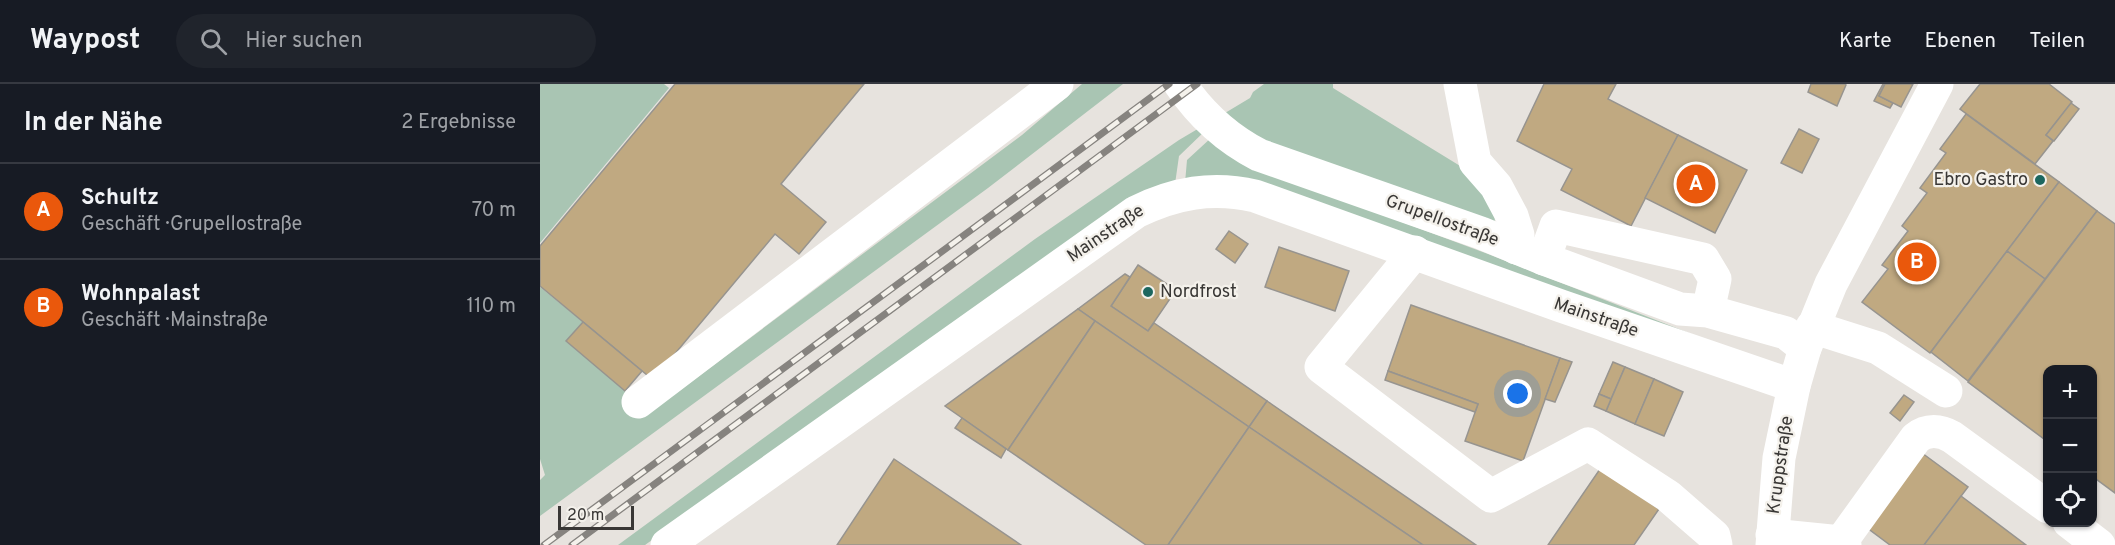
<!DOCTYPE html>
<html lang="de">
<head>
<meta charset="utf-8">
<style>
	:root { --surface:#171b24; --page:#20242c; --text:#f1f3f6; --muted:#9ea1a6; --line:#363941; --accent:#ea580c }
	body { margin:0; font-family:Overpass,sans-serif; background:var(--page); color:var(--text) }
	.controls { position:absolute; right:18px; bottom:18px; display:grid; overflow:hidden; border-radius:12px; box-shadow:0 2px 4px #0004 }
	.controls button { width:54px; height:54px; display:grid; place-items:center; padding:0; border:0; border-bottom:2px solid var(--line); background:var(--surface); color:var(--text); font:30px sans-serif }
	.scale { position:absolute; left:18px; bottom:15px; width:76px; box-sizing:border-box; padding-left:6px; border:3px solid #393735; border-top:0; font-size:16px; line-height:21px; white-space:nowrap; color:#393735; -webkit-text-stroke:4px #f4f1eb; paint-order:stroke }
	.you { position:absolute; left:978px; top:310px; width:21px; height:21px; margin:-15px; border:4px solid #fff; border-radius:50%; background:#1a73e8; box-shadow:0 0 0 9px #1a73e833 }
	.badge { display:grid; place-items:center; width:39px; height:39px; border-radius:50%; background:var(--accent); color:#fff; font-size:20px; font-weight:700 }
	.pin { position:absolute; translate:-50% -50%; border:3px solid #fff; box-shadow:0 2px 6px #0006 }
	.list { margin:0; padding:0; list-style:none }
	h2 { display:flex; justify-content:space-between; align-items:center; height:78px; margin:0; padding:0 24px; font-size:26px }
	h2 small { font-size:20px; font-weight:400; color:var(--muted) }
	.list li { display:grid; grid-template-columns:39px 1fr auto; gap:18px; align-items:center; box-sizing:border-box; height:96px; padding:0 24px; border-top:2px solid var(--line) }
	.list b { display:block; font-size:22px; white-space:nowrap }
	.list p { margin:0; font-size:20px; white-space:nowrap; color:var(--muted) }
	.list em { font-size:20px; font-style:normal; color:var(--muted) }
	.icon { flex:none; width:33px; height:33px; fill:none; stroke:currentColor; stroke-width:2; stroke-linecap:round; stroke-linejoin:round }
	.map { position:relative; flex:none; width:1575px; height:461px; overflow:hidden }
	header { display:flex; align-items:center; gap:36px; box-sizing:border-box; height:84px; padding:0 30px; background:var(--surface); border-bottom:2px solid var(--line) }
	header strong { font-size:28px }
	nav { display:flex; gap:33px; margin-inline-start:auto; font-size:21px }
	.search { width:420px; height:54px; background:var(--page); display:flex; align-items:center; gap:15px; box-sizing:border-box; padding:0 21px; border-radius:33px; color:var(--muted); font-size:22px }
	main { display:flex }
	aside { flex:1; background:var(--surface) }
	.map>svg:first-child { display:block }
	.green { fill:#a9c5b3 }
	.building { fill:#c0a981; stroke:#97948f; stroke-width:1.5 }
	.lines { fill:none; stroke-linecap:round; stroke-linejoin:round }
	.minor { stroke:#fff; stroke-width:33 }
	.rail-casing { stroke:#86837f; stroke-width:7 }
	.rail { stroke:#f4f1eb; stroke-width:4.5; stroke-dasharray:14; stroke-linecap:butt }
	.poi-dot { fill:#1c675f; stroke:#f4f1eb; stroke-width:2 }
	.labels { text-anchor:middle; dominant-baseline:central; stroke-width:4.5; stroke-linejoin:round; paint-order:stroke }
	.poi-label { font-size:18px; fill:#393735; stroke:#f4f1eb; text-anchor:end }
	.street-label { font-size:18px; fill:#393735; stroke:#f4f1eb }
</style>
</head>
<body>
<header>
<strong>Waypost</strong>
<div class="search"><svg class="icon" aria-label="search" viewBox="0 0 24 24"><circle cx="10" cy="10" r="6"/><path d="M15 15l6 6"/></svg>Hier suchen</div>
<nav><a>Karte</a><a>Ebenen</a><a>Teilen</a></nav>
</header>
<main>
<aside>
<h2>In der Nähe<small>2 Ergebnisse</small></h2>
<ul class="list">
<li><span class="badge">A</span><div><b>Schultz</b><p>Geschäft · Grupellostraße</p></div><em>70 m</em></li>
<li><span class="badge">B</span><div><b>Wohnpalast</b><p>Geschäft · Mainstraße</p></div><em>110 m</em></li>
</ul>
</aside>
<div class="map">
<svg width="1575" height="461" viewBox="0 0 1575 461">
	<rect width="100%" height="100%" fill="#e7e3de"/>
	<g class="green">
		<path d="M 0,0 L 124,0 L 129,4 L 0,159 Z"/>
		<path d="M 542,0 L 583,0 L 448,104 L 0,432 L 0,396 L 5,391 L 0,375 L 0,203 L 43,238 L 27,258 L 111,328 L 482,51 Z"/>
		<path d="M 724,0 L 793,0 L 793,4 L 930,88 L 955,133 L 954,144 L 705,52 L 685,29 L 710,14 L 713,8 Z"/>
		<path d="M 661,43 L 666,46 L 639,72 L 635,100 L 534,154 L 105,461 L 78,461 L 495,155 L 639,56 Z"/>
		<path d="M 672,53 L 711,82 L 948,170 L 1154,251 L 645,99 L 647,76 Z"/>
	</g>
	<g class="building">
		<path d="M 135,0 L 324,0 L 241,100 L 286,138 L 259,170 L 235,150 L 113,296 L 0,202 L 0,162 Z"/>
		<path d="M 1004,0 L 1076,0 L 1068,15 L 1138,51 L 1091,142 L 1021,106 L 1032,85 L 977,57 Z"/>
		<path d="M 1271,0 L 1305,0 L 1306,1 L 1297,22 L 1268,8 Z"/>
		<path d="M 1343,0 L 1345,0 L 1339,12 L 1353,19 L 1350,24 L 1334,17 Z"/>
		<path d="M 1345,0 L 1373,0 L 1361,23 L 1339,12 Z"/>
		<path d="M 1440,0 L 1509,0 L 1532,18 L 1506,51 L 1513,57 L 1495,80 L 1420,25 Z"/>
		<path d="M 1531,19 L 1539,25 L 1514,57 L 1506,51 Z"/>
		<path d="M 1426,30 L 1519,98 L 1390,269 L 1322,218 L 1348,185 L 1342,181 L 1368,147 L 1362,142 L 1387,109 L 1380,104 L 1406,69 L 1400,65 Z"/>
		<path d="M 1259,45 L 1279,55 L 1262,89 L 1241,79 Z"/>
		<path d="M 1138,51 L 1207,86 L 1175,149 L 1105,114 Z"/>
		<path d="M 1519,98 L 1557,127 L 1505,195 L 1467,167 Z"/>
		<path d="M 1557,127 L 1575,140 L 1575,409 L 1552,392 L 1552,286 L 1508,286 L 1508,358 L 1428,298 Z"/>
		<path d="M 689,147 L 708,160 L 695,179 L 676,165 Z"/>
		<path d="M 739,163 L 809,187 L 795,227 L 725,203 Z"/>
		<path d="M 1467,167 L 1505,195 L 1428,297 L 1391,268 Z"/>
		<path d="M 598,181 L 636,206 L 608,247 L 571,222 Z"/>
		<path d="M 585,190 L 590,193 L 571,222 L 608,247 L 614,239 L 727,317 L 709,343 L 538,225 Z"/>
		<path d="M 871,221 L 1020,274 L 983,377 L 925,357 L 938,320 L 848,287 Z"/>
		<path d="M 538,225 L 555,237 L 468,366 L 405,322 Z"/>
		<path d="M 555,237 L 709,343 L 628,461 L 606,461 L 468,366 Z"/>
		<path d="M 43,238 L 102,287 L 85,307 L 26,257 Z"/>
		<path d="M 1020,274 L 1032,278 L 1015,318 L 1005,315 Z"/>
		<path d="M 1073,278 L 1085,283 L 1071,315 L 1059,310 Z"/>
		<path d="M 1085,283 L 1114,295 L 1095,340 L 1066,327 Z"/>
		<path d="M 848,287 L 938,320 L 935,328 L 845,296 Z"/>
		<path d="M 1114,295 L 1143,308 L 1124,352 L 1095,340 Z"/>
		<path d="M 1059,310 L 1071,315 L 1066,327 L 1054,322 Z"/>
		<path d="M 1364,311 L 1374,318 L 1360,337 L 1350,329 Z"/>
		<path d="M 727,317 L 936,461 L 883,461 L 709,343 Z"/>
		<path d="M 422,334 L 466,365 L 461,374 L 415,344 Z"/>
		<path d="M 709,343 L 883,461 L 628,461 Z"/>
		<path d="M 1382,369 L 1428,403 L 1384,461 L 1350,461 L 1326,443 Z"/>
		<path d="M 354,375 L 481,461 L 297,461 Z"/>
		<path d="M 1060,385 L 1119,425 L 1094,461 L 1008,461 Z"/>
		<path d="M 1421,412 L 1486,461 L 1384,461 Z"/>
	</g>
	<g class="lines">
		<g class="minor">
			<path d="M 640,0 C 661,31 686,54 719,71 L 941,149 L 1004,175 L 1140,225 L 1168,227 L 1246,249 L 1265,264"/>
			<path d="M 920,0 L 935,78 L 956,102 L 972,132 L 978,151 L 976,164"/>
			<path d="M 875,168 L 781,283 L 951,412 L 1048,360 L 1128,412 L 1174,452 L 1176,461"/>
			<path d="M 1004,175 L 1016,142 L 1163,175 L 1175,195 L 1168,227"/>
			<path d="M 1272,243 L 1338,264 L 1406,307"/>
			<path d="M 98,318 L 517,0"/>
			<path d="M 1529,438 L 1559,461"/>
			<path d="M 1232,451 L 1301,458 L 1305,461"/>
			<path d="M 1301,458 L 1376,354 C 1387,345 1400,346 1412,353 L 1508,423"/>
			<path d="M 127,461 L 596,128 C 635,109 672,102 715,112 L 1021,222 L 1254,302"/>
			<path d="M 1232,461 L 1239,374 L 1254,302 L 1265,264 L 1291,200 L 1397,0"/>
		</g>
		<defs>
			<g id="rail">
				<path d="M 4,461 L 629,0"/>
				<path d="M 32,461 L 657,0"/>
			</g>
		</defs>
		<use href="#rail" class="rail-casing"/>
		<use href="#rail" class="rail"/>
	</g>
	<g class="poi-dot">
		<circle cx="1500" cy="96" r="6"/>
		<circle cx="608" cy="208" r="6"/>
	</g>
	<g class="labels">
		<g class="poi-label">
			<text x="1488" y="96">Ebro Gastro</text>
			<text x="620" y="208" text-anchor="start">Nordfrost</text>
		</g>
		<g class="street-label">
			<text transform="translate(902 137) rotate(20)">Grupellostraße</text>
			<text transform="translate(566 150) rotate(-34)">Mainstraße</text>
			<text transform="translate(1056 234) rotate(19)">Mainstraße</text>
			<text transform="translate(1241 381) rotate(-82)">Kruppstraße</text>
		</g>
	</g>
</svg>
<div class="controls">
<button>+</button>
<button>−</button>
<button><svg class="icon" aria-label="locate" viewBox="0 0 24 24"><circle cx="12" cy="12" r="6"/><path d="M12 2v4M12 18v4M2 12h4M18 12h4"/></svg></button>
</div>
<div class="scale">20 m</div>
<div class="you"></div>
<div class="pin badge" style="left:1156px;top:100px">A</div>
<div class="pin badge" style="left:1377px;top:178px">B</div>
</div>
</main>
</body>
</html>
